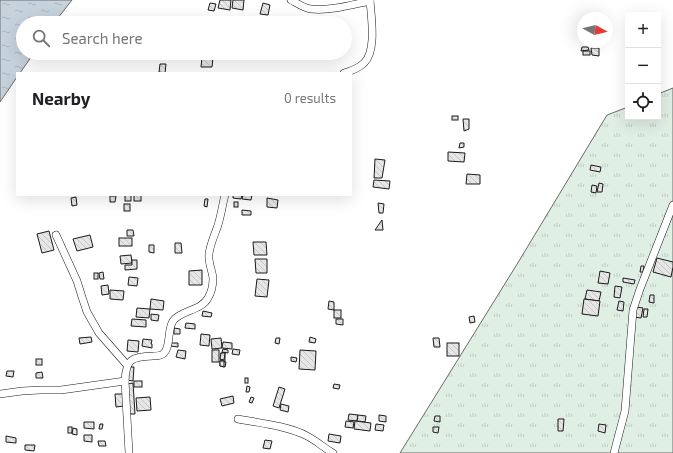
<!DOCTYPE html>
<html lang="en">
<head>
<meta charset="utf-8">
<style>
	:root { --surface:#fff; --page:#f6f6f6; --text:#202124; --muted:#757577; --line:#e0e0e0 }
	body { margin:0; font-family:"Exo 2",sans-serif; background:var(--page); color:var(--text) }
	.controls { position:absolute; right:12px; top:12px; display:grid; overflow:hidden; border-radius:0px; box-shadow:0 4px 16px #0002 }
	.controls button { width:36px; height:36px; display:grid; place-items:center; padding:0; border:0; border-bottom:1px solid var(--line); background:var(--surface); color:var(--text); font:20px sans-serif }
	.compass { position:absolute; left:577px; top:12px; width:36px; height:36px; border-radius:50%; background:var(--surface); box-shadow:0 4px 16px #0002; rotate:98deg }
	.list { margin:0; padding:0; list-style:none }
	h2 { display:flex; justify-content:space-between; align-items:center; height:52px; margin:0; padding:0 16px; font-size:17px }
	h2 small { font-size:13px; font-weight:400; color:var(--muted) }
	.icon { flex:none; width:22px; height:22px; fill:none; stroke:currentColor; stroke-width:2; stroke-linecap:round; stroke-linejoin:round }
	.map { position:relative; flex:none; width:673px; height:453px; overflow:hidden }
	.search { position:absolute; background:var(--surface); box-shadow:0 4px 16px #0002; left:16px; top:16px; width:336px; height:44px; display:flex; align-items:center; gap:10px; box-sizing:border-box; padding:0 14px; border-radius:22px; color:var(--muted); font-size:15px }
	.panel { position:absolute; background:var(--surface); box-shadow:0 4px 16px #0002; left:16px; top:72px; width:336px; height:124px; border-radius:0px }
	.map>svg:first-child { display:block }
	.grass { fill:url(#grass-tufts); stroke:#6a6a6a }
	.water { fill:url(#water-ripples); stroke:#6a6a6a }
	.building { fill:url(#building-back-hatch); stroke:#1a1a1a }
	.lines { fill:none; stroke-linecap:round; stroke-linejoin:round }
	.street-casing { stroke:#1a1a1a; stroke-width:8 }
	.street { stroke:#fff; stroke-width:7 }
</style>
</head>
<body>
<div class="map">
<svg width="673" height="453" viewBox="0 0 673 453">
	<defs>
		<pattern id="grass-tufts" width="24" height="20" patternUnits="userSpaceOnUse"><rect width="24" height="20" fill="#e0efe3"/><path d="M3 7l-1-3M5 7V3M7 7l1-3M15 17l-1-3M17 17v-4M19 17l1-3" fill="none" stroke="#c0ccc2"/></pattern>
		<pattern id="water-ripples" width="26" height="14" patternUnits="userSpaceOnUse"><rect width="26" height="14" fill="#c6d2dc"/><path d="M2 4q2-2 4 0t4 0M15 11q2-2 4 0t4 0" fill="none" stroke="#aab4bc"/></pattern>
		<pattern id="building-back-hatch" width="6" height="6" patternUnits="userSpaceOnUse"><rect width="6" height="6" fill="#e6e6e6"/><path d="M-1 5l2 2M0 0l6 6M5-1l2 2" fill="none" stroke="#c5c5c5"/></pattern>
	</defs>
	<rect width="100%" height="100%" fill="#fff"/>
	<path class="grass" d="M 673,88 L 673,453 L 400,453 L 519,261 L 607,115 L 628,107 L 628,117 L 658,117 L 658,94 Z"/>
	<path class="water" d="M 0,0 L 72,0 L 54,23 L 23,23 L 23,53 L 34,53 L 20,73 L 17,73 L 17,77 L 0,102 Z"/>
	<g class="building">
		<path d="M 220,0 L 231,0 L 230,10 L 218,8 Z"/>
		<path d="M 233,0 L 244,0 L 243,10 L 232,8 Z"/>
		<path d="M 210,3 L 216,4 L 214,11 L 208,10 Z"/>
		<path d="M 263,3 L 270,5 L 268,15 L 260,14 Z"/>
		<path d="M 582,47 L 588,47 L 589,50 L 581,51 Z"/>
		<path d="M 591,48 L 599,48 L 599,56 L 592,55 Z"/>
		<rect x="583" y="51" width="7" height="4"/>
		<path d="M 202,57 L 213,58 L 212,67 L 201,67 Z"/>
		<path d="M 160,64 L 166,64 L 165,73 L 159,72 Z"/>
		<rect x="452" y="116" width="6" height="4"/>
		<path d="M 463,119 L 469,119 L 469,129 L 464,131 Z"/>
		<path d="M 460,143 L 464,143 L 464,147 L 459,148 Z"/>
		<path d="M 448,152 L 465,153 L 464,162 L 448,161 Z"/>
		<path d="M 375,159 L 385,160 L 382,178 L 374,178 Z"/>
		<path d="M 591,165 L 601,167 L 600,172 L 590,170 Z"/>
		<path d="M 467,174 L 480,175 L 480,184 L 466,184 Z"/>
		<path d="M 374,180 L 390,181 L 389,189 L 373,187 Z"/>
		<path d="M 599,183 L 603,184 L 602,192 L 597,192 Z"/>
		<path d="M 592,185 L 597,186 L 596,193 L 591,192 Z"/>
		<rect x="125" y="195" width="6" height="6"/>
		<rect x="134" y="195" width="7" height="6"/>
		<path d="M 233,195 L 242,195 L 241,199 L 233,198 Z"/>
		<path d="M 243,195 L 252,195 L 251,200 L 242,199 Z"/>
		<path d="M 110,196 L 116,196 L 115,202 L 110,202 Z"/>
		<path d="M 76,197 L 77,205 L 72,206 L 71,198 Z"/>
		<path d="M 267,198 L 278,200 L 277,208 L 267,207 Z"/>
		<path d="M 205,199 L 208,199 L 207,207 L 204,206 Z"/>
		<rect x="234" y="202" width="4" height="5"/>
		<path d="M 378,203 L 384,204 L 383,213 L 379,213 Z"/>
		<rect x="124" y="204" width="6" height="7"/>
		<path d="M 242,210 L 251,211 L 251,215 L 242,215 Z"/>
		<path d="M 382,220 L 383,230 L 375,230 Z"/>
		<path d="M 127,230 L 133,230 L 134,236 L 127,236 Z"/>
		<path d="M 49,231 L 54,250 L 42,253 L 37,234 Z"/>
		<path d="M 90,235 L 93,247 L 77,251 L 73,239 Z"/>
		<rect x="119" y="238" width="13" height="8"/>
		<path d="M 253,242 L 266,242 L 267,255 L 254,255 Z"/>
		<path d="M 175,243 L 181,243 L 182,253 L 175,253 Z"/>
		<path d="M 149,245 L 154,245 L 154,253 L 149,252 Z"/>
		<path d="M 131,255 L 132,263 L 121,264 L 120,256 Z"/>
		<path d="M 657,258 L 673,262 L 673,267 L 671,277 L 653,272 Z"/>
		<path d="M 255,259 L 267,259 L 267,273 L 256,273 Z"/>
		<path d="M 132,260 L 137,260 L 137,269 L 125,270 L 125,265 L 132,265 Z"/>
		<path d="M 641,266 L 644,266 L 643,272 L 640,272 Z"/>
		<path d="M 202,270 L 202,285 L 189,285 L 189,271 Z"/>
		<path d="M 600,271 L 610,273 L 608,284 L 598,283 Z"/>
		<path d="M 103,272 L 104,279 L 100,279 L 99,273 Z"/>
		<rect x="94" y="273" width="4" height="6"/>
		<path d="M 129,277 L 138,278 L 137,286 L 128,285 Z"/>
		<path d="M 623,278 L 635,280 L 634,284 L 623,282 Z"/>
		<path d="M 257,279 L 269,280 L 267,297 L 255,296 Z"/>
		<path d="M 108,285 L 109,294 L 102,295 L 101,286 Z"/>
		<path d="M 615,286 L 622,287 L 620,298 L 614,297 Z"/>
		<path d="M 110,290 L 124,291 L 123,300 L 110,299 Z"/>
		<path d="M 587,290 L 601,292 L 599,301 L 585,299 Z"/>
		<path d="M 650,295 L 654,295 L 654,303 L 649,302 Z"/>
		<path d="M 151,299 L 164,301 L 163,310 L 150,309 Z"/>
		<path d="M 584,299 L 600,301 L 598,316 L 582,314 Z"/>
		<path d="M 329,301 L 334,302 L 334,310 L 328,309 Z"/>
		<path d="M 619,301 L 624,302 L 623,311 L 617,310 Z"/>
		<path d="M 636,307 L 643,308 L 641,318 L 634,317 Z"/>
		<path d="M 137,308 L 150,309 L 149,318 L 136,317 Z"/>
		<path d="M 644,309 L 648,309 L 647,317 L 643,317 Z"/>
		<rect x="334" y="310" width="7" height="8"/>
		<path d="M 203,311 L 212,313 L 211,317 L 202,316 Z"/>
		<path d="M 151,314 L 159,315 L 158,321 L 151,320 Z"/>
		<path d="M 474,316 L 475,322 L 470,323 L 469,317 Z"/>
		<path d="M 132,319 L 146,320 L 146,327 L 131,326 Z"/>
		<path d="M 336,319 L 343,319 L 343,325 L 336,324 Z"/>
		<path d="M 186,323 L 195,324 L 195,329 L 185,328 Z"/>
		<path d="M 174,328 L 180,329 L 180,334 L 174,334 Z"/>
		<path d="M 201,334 L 210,335 L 209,346 L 200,345 Z"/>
		<path d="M 91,337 L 92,342 L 80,344 L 79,338 Z"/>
		<path d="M 310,337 L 316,339 L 315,343 L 309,342 Z"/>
		<path d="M 221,338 L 222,348 L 212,349 L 211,339 Z"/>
		<path d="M 276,338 L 280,338 L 279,344 L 275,343 Z"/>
		<path d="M 433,338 L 439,338 L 440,347 L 434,347 Z"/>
		<path d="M 143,339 L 152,340 L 151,344 L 152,344 L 152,348 L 142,346 Z"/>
		<path d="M 128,340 L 139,341 L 138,352 L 127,351 Z"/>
		<path d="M 223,342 L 232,343 L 232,349 L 222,348 Z"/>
		<path d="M 171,343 L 178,343 L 178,347 L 171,346 Z"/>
		<rect x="447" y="343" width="12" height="13"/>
		<path d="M 223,349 L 228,350 L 228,353 L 222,352 Z"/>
		<path d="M 233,349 L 240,350 L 239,355 L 232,354 Z"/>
		<path d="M 178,350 L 186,351 L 185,359 L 176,357 Z"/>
		<rect x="212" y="350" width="7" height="12"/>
		<path d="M 300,350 L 316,351 L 315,370 L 299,369 Z"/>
		<rect x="221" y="353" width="4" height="8"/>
		<path d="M 221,353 L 225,353 L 224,360 L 220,359 Z"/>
		<path d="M 291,357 L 297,358 L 296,362 L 291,361 Z"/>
		<rect x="36" y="359" width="6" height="6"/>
		<path d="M 220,361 L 226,362 L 225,367 L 220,366 Z"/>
		<path d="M 220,361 L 224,361 L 224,367 L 220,366 Z"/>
		<path d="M 128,367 L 134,367 L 133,381 L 127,380 Z"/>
		<path d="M 7,371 L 14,371 L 13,377 L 6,376 Z"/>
		<path d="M 42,372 L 43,378 L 36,378 L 36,373 Z"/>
		<rect x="245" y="378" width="3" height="5"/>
		<rect x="134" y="381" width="8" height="6"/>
		<path d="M 133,383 L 135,414 L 129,414 L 127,384 Z"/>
		<path d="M 334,384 L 340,385 L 339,389 L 333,388 Z"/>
		<path d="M 247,386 L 250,387 L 249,392 L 246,392 Z"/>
		<path d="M 279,387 L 285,389 L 279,408 L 273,406 Z"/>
		<path d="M 115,394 L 123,394 L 124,406 L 116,407 Z"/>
		<path d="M 233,396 L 234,403 L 222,406 L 220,399 Z"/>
		<path d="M 150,397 L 151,410 L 137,411 L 136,398 Z"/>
		<path d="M 251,397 L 254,398 L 252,403 L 249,402 Z"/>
		<path d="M 281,404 L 289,406 L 288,412 L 280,410 Z"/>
		<path d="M 349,414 L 358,415 L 357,421 L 348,420 Z"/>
		<path d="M 358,415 L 366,416 L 365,422 L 357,421 Z"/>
		<path d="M 379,415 L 386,416 L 386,422 L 379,421 Z"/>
		<path d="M 435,416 L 440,416 L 440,422 L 434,421 Z"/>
		<path d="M 558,419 L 564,419 L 563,431 L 558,431 Z"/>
		<path d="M 346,421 L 354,422 L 353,428 L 345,427 Z"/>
		<path d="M 355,421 L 371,423 L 370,431 L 354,429 Z"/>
		<path d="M 84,422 L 94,422 L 94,429 L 84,428 Z"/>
		<path d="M 100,424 L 103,424 L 102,429 L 99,429 Z"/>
		<path d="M 376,424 L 384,425 L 383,431 L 375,430 Z"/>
		<path d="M 599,424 L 606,425 L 605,433 L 598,431 Z"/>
		<rect x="68" y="427" width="4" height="6"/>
		<path d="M 433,427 L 439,427 L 438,433 L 433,432 Z"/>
		<path d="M 73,428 L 77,429 L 77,435 L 72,434 Z"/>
		<path d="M 329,434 L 341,436 L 340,443 L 328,441 Z"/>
		<path d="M 84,435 L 92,435 L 92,442 L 84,441 Z"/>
		<path d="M 6,436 L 16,438 L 16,443 L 6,442 Z"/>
		<path d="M 265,440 L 272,441 L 270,449 L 263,448 Z"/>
		<path d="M 98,441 L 105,441 L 106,446 L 99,446 Z"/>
		<path d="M 25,445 L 35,445 L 34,451 L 25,450 Z"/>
	</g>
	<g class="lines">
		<defs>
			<g id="street">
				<path d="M 291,0 C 297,3 303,8 311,9 C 330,11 351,5 370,1"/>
				<path d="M 344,73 C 351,71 359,68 364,63 C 377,51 371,16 370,0"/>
				<path d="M 56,235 L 77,281 L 82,297 L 87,312 L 99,333 L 127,365"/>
				<path d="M 0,394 L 22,391 L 40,390 L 61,390 L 125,381"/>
				<path d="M 238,419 C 260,423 288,426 307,436 C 317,441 324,448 333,453"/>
				<path d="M 129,453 L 125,381 C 126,359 131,357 153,356 C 157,356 162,356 164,353 C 171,346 167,330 173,321 C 181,310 201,311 208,298 C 211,293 213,284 213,278 C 212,270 208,262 209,254 C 210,245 214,236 217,228 C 221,217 222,206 225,195"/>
				<path d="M 614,453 L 625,411 L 633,310 L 640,289 L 673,205"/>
			</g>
		</defs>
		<use href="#street" class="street-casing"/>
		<use href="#street" class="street"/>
	</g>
</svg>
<div class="controls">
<button>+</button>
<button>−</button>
<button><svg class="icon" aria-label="locate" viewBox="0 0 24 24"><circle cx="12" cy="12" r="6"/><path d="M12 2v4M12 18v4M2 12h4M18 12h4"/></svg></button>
</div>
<svg class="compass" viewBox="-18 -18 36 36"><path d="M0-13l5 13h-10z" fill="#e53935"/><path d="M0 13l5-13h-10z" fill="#757577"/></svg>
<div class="search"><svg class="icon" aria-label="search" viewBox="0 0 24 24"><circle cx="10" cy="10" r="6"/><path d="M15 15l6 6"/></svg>Search here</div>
<section class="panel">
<h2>Nearby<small>0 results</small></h2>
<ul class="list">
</ul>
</section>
</div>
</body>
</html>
